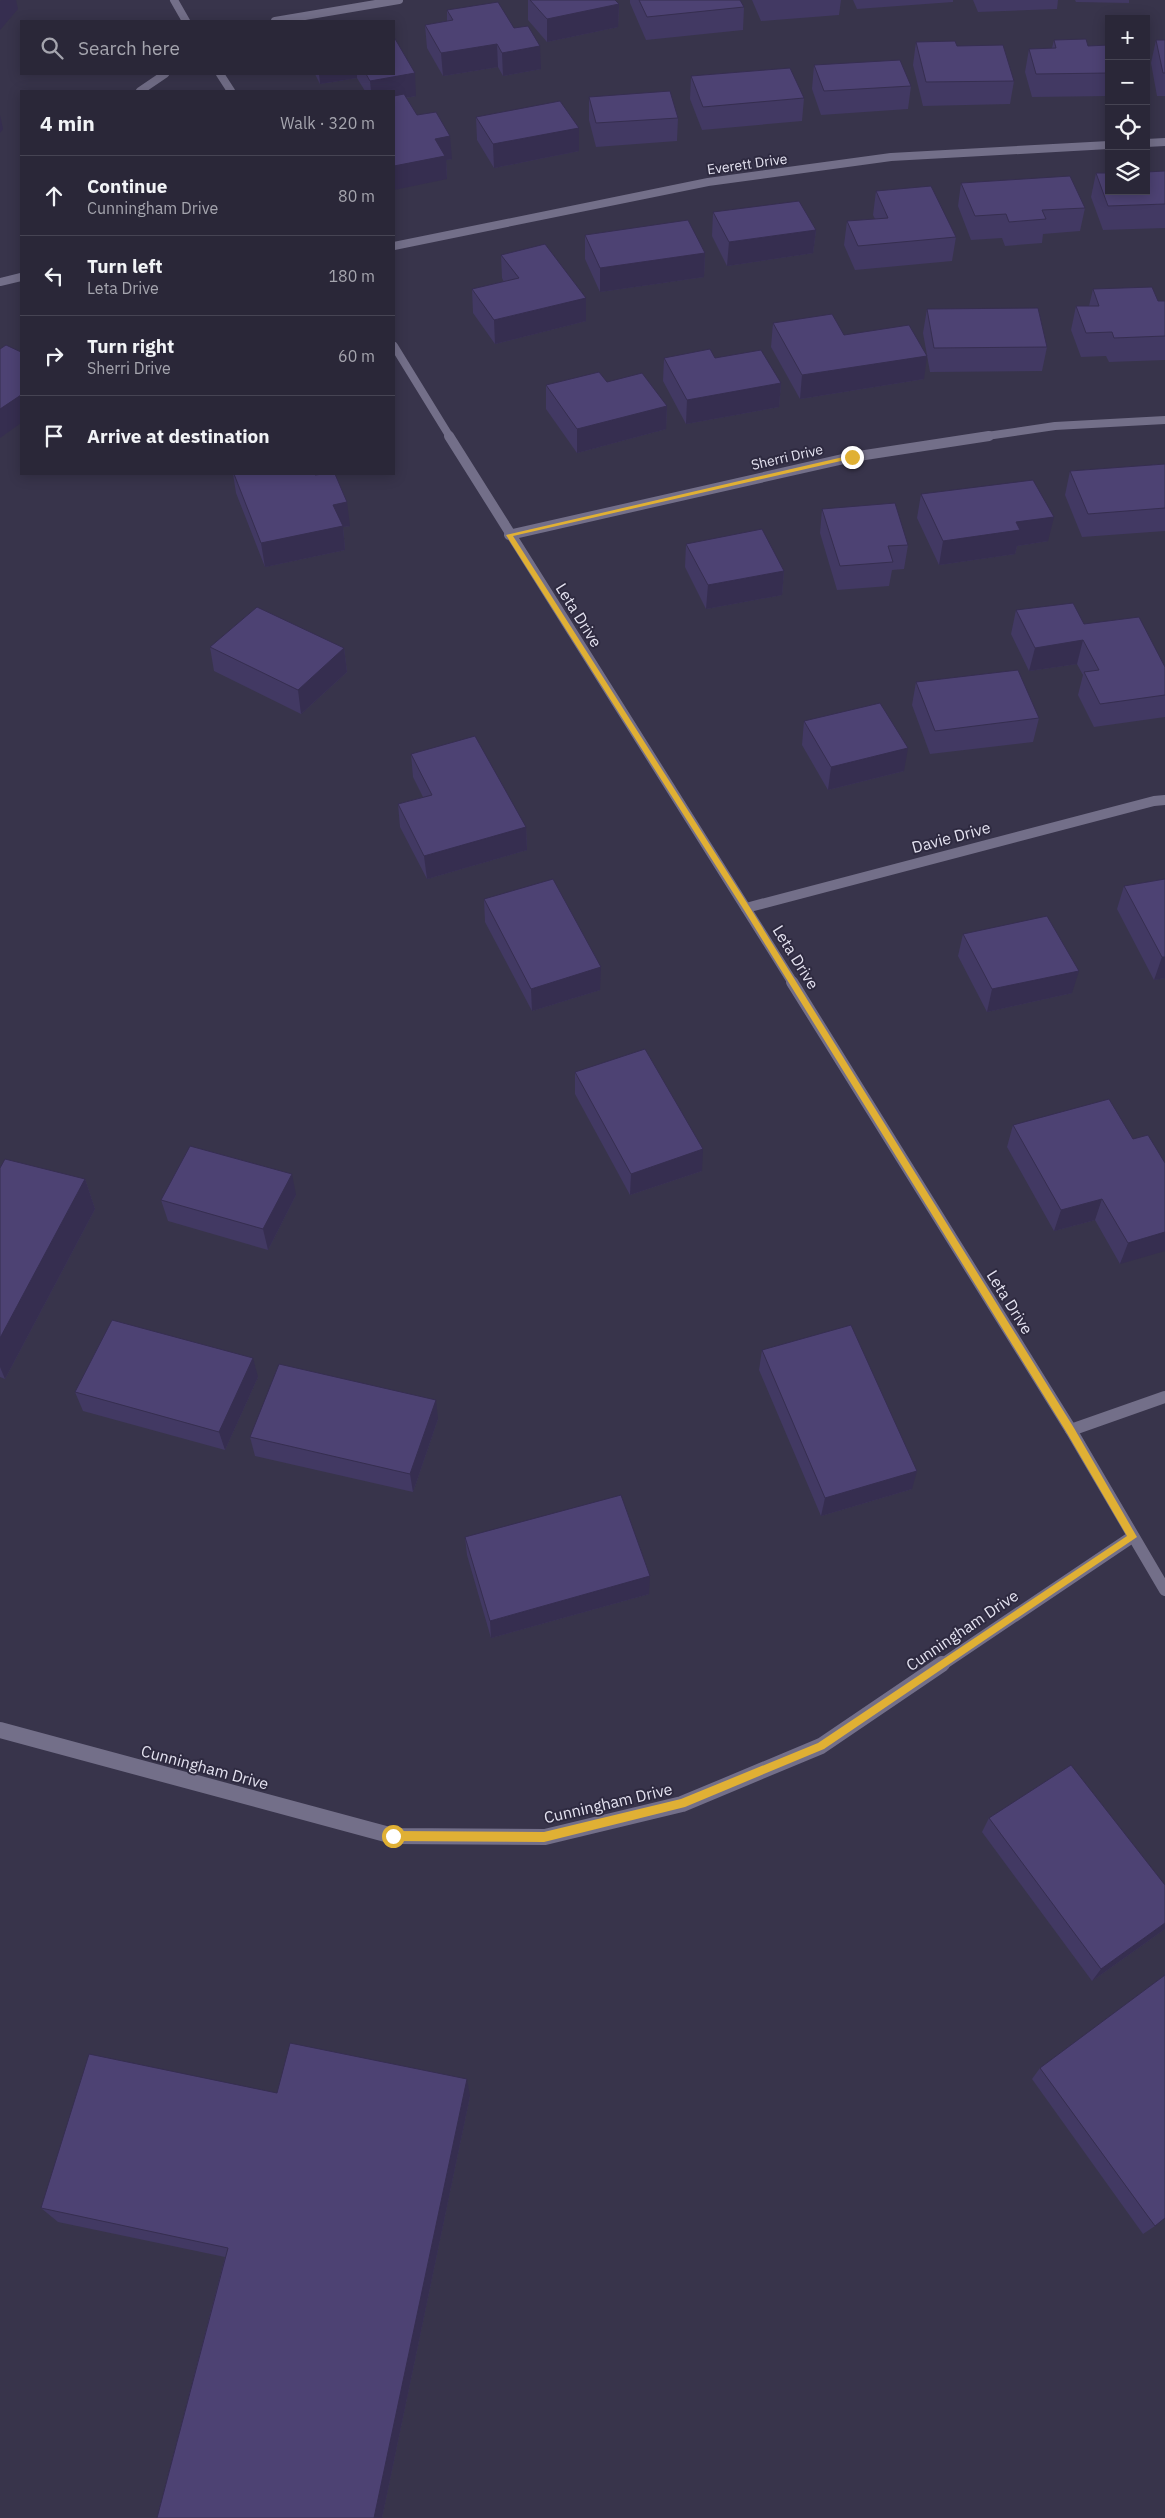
<!DOCTYPE html>
<html lang="en">
<head>
<meta charset="utf-8">
<style>
	:root { --surface:#2a2738; --page:#322f40; --text:#f1f3f6; --muted:#a5a5ae; --line:#464453 }
	body { margin:0; font-family:"IBM Plex Sans",sans-serif; background:var(--page); color:var(--text) }
	.controls { position:absolute; right:15px; top:15px; display:grid; overflow:hidden; border-radius:0px; box-shadow:0 2px 12px #0003 }
	.controls button { width:45px; height:45px; display:grid; place-items:center; padding:0; border:0; border-bottom:1px solid var(--line); background:var(--surface); color:var(--text); font:25px sans-serif }
	.stop { position:absolute; width:15px; height:15px; margin:-11px; border:4px solid #e0b034; border-radius:50%; background:#fff }
	.stop.end { background:#e0b034; border-color:#fff; box-shadow:0 1px 5px #0008 }
	.list { margin:0; padding:0; list-style:none }
	h2 { display:flex; justify-content:space-between; align-items:center; height:65px; margin:0; padding:0 20px; font-size:21px }
	h2 small { font-size:16px; font-weight:400; color:var(--muted) }
	.list li { display:grid; grid-template-columns:32px 1fr auto; gap:15px; align-items:center; box-sizing:border-box; height:80px; padding:0 20px; border-top:1px solid var(--line) }
	.list b { display:block; font-size:19px; white-space:nowrap }
	.list p { margin:0; font-size:16px; white-space:nowrap; color:var(--muted) }
	.list em { font-size:16px; font-style:normal; color:var(--muted) }
	.icon { flex:none; width:28px; height:28px; fill:none; stroke:currentColor; stroke-width:2; stroke-linecap:round; stroke-linejoin:round }
	.map { position:relative; flex:none; width:1165px; height:2518px; overflow:hidden }
	.search { position:absolute; background:var(--surface); box-shadow:0 2px 12px #0003; left:20px; top:20px; width:375px; height:55px; display:flex; align-items:center; gap:12px; box-sizing:border-box; padding:0 18px; border-radius:0px; color:var(--muted); font-size:19px }
	.panel { position:absolute; background:var(--surface); box-shadow:0 2px 12px #0003; left:20px; top:90px; width:375px; height:385px; border-radius:0px }
	.map>svg:first-child { display:block }
	.lines { fill:none; stroke-linecap:round; stroke-linejoin:round }
	.lane { stroke:#736f89; stroke-width:8 }
	.street-far3 { stroke:#736f89; stroke-width:8 }
	.street-far2 { stroke:#736f89; stroke-width:10 }
	.street-far1 { stroke:#736f89; stroke-width:12 }
	.street { stroke:#736f89; stroke-width:16 }
	.secondary-far2 { stroke:#736f89; stroke-width:8 }
	.secondary-far1 { stroke:#736f89; stroke-width:10 }
	.secondary { stroke:#736f89; stroke-width:12 }
	.wall { fill:#423963 }
	.shaded-wall { fill:#362e50 }
	.building { fill:#4d4273; stroke:#362e50 }
	.route { fill:#e0b034 }
	.labels { text-anchor:middle; dominant-baseline:central; stroke-width:4; stroke-linejoin:round; paint-order:stroke }
	.far-street-label { font-size:14px; fill:#e4e2f0; stroke:#2e2a40 }
	.street-label { font-size:16px; fill:#e4e2f0; stroke:#2e2a40 }
</style>
</head>
<body>
<div class="map">
<svg width="1165" height="2518" viewBox="0 0 1165 2518">
	<rect width="100%" height="100%" fill="#38344b"/>
	<g class="lines">
		<path class="lane" d="M 140,91 L 165,74"/>
		<g class="street-far3">
			<path d="M 275,21 L 399,0"/>
			<path d="M 1146,143 L 1165,142"/>
			<path d="M 394,246 L 708,182 L 891,157 L 1109,145"/>
			<path d="M 0,282 L 21,277"/>
			<path d="M 980,437 L 1055,426 L 1165,420"/>
		</g>
		<g class="street-far2">
			<path d="M 509,535 L 852,457 L 989,436"/>
			<path d="M 746,908 L 1154,801 L 1165,800"/>
		</g>
		<g class="street-far1">
			<path d="M 1071,1430 L 1165,1397"/>
			<path d="M 940,1666 L 1132,1537"/>
		</g>
		<path class="street" d="M 0,1730 L 393,1836 L 545,1837 L 682,1804 L 821,1746 L 942,1664"/>
		<g class="secondary-far2">
			<path d="M 174,0 L 186,21"/>
			<path d="M 220,74 L 231,91"/>
			<path d="M 394,346 L 450,437"/>
		</g>
		<path class="secondary-far1" d="M 449,436 L 793,983"/>
		<path class="secondary" d="M 792,982 L 1071,1430 L 1165,1590"/>
	</g>
	<g class="wall">
		<path d="M 528,0 L 615,0 L 619,4 L 618,27 L 547,42 L 528,20 Z"/>
		<path d="M 630,0 L 740,0 L 744,7 L 743,30 L 646,40 L 630,3 Z"/>
		<path d="M 752,0 L 841,0 L 839,15 L 761,21 Z"/>
		<path d="M 853,0 L 953,0 L 953,2 L 857,9 Z"/>
		<path d="M 973,0 L 1058,0 L 1057,9 L 978,12 Z"/>
		<path d="M 1075,0 L 1129,0 L 1129,3 L 1076,2 Z"/>
		<path d="M 447,10 L 514,28 L 541,69 L 503,76 L 498,67 L 443,76 L 427,48 L 425,25 L 447,21 Z"/>
		<path d="M 1054,40 L 1088,46 L 1109,45 L 1109,96 L 1032,97 L 1025,72 L 1029,49 L 1052,48 Z"/>
		<path d="M 1156,40 L 1165,40 L 1165,96 L 1157,96 L 1151,63 Z"/>
		<path d="M 916,42 L 957,46 L 1014,81 L 1010,104 L 923,106 L 913,65 Z"/>
		<path d="M 814,65 L 911,86 L 908,109 L 821,115 L 812,89 Z"/>
		<path d="M 315,74 L 394,74 L 416,96 L 406,98 L 417,115 L 452,159 L 446,160 L 447,179 L 394,91 L 365,91 L 357,78 L 320,84 Z"/>
		<path d="M 691,76 L 804,98 L 802,121 L 702,130 L 690,99 Z"/>
		<path d="M 589,97 L 678,118 L 677,141 L 596,147 L 589,120 Z"/>
		<path d="M 476,117 L 579,151 L 494,168 L 477,140 Z"/>
		<path d="M 1165,171 L 1165,228 L 1103,230 L 1091,197 L 1096,173 Z"/>
		<path d="M 961,183 L 1085,208 L 1080,231 L 1043,234 L 1042,243 L 1005,246 L 1002,238 L 971,240 L 958,206 Z"/>
		<path d="M 876,191 L 956,237 L 952,261 L 855,270 L 844,245 L 847,221 L 875,219 L 873,215 Z"/>
		<path d="M 713,212 L 816,230 L 813,253 L 727,266 L 712,236 Z"/>
		<path d="M 585,235 L 705,253 L 704,277 L 600,292 L 585,259 Z"/>
		<path d="M 501,255 L 586,321 L 495,344 L 473,313 L 472,289 L 504,282 L 502,278 Z"/>
		<path d="M 1093,289 L 1158,301 L 1165,301 L 1165,360 L 1109,362 L 1106,356 L 1081,357 L 1071,330 L 1076,306 L 1089,306 Z"/>
		<path d="M 927,309 L 1047,347 L 1042,371 L 930,372 L 923,333 Z"/>
		<path d="M 773,323 L 844,335 L 924,379 L 800,399 L 771,347 Z"/>
		<path d="M 664,358 L 715,358 L 781,383 L 779,407 L 686,424 L 663,381 Z"/>
		<path d="M 607,382 L 667,406 L 666,429 L 577,453 L 546,409 L 546,385 Z"/>
		<path d="M 1165,464 L 1165,531 L 1082,537 L 1065,495 L 1070,471 Z"/>
		<path d="M 233,474 L 314,474 L 350,526 L 343,527 L 345,550 L 265,567 L 236,493 Z"/>
		<path d="M 921,494 L 1048,541 L 1017,546 L 1015,554 L 939,565 L 917,518 Z"/>
		<path d="M 822,509 L 908,545 L 904,569 L 892,570 L 889,586 L 837,590 L 820,533 Z"/>
		<path d="M 686,544 L 784,571 L 782,595 L 706,609 L 685,567 Z"/>
		<path d="M 1016,610 L 1084,624 L 1165,667 L 1165,717 L 1094,727 L 1078,695 L 1083,675 L 1077,664 L 1029,671 L 1011,634 Z"/>
		<path d="M 210,647 L 344,648 L 347,672 L 301,714 L 214,671 Z"/>
		<path d="M 916,682 L 1039,718 L 1033,742 L 930,754 L 912,705 Z"/>
		<path d="M 804,721 L 904,771 L 828,790 L 802,745 Z"/>
		<path d="M 411,754 L 526,827 L 527,850 L 427,879 L 400,827 L 398,804 L 423,797 L 413,777 Z"/>
		<path d="M 1165,879 L 1165,978 L 1154,980 L 1117,909 L 1124,886 Z"/>
		<path d="M 484,899 L 600,990 L 532,1011 L 485,922 Z"/>
		<path d="M 963,934 L 1072,993 L 987,1012 L 958,956 Z"/>
		<path d="M 575,1072 L 702,1171 L 630,1195 L 575,1094 Z"/>
		<path d="M 1013,1125 L 1133,1139 L 1165,1163 L 1120,1264 L 1095,1220 L 1054,1231 L 1007,1147 Z"/>
		<path d="M 0,1168 L 85,1179 L 95,1209 L 5,1379 L 0,1377 Z"/>
		<path d="M 296,1195 L 268,1250 L 168,1221 L 161,1200 Z"/>
		<path d="M 762,1350 L 912,1489 L 821,1516 L 759,1370 Z"/>
		<path d="M 258,1377 L 225,1450 L 83,1411 L 75,1392 Z"/>
		<path d="M 438,1419 L 413,1492 L 255,1456 L 250,1437 Z"/>
		<path d="M 465,1537 L 649,1594 L 491,1638 L 467,1555 Z"/>
		<path d="M 989,1818 L 1165,1885 L 1165,1929 L 1092,1981 L 982,1832 Z"/>
		<path d="M 1040,2068 L 1155,2226 L 1143,2234 L 1032,2079 Z"/>
		<path d="M 277,2093 L 470,2096 L 382,2518 L 157,2518 L 225,2257 L 58,2222 L 41,2208 Z"/>
	</g>
	<g class="shaded-wall">
		<path d="M 1,0 L 16,0 L 18,9 L 0,30 L 0,1 Z"/>
		<path d="M 619,4 L 618,27 L 547,42 L 547,19 Z"/>
		<path d="M 497,44 L 498,67 L 443,76 L 441,53 Z"/>
		<path d="M 540,46 L 541,69 L 503,76 L 502,53 Z"/>
		<path d="M 415,73 L 416,96 L 394,100 L 394,91 L 371,91 L 370,81 Z"/>
		<path d="M 319,74 L 357,74 L 357,78 L 320,84 Z"/>
		<path d="M 0,115 L 3,129 L 0,133 Z"/>
		<path d="M 579,128 L 579,151 L 494,168 L 493,144 Z"/>
		<path d="M 450,136 L 452,159 L 446,160 L 447,179 L 394,190 L 394,166 L 435,139 Z"/>
		<path d="M 816,230 L 813,253 L 727,266 L 729,242 Z"/>
		<path d="M 705,253 L 704,277 L 600,292 L 600,268 Z"/>
		<path d="M 586,298 L 586,321 L 495,344 L 494,320 Z"/>
		<path d="M 927,356 L 924,379 L 800,399 L 802,375 Z"/>
		<path d="M 781,383 L 779,407 L 686,424 L 687,400 Z"/>
		<path d="M 21,395 L 21,423 L 0,438 L 0,409 Z"/>
		<path d="M 667,406 L 666,429 L 577,453 L 577,429 Z"/>
		<path d="M 347,502 L 350,526 L 343,527 L 345,550 L 265,567 L 261,543 L 333,505 Z"/>
		<path d="M 1054,517 L 1048,541 L 1017,546 L 1015,554 L 939,565 L 943,541 L 1016,522 Z"/>
		<path d="M 784,571 L 782,595 L 706,609 L 708,585 Z"/>
		<path d="M 1083,640 L 1077,664 L 1029,671 L 1035,648 Z"/>
		<path d="M 344,648 L 347,672 L 301,714 L 298,690 Z"/>
		<path d="M 908,748 L 904,771 L 828,790 L 831,767 Z"/>
		<path d="M 526,827 L 527,850 L 427,879 L 424,856 Z"/>
		<path d="M 1162,957 L 1165,957 L 1165,978 L 1154,980 Z"/>
		<path d="M 601,967 L 600,990 L 532,1011 L 531,989 Z"/>
		<path d="M 1079,971 L 1072,993 L 987,1012 L 992,989 Z"/>
		<path d="M 703,1149 L 702,1171 L 630,1195 L 631,1174 Z"/>
		<path d="M 292,1174 L 296,1195 L 268,1250 L 263,1229 Z"/>
		<path d="M 85,1179 L 95,1209 L 5,1379 L 0,1367 L 0,1338 Z"/>
		<path d="M 1102,1199 L 1095,1220 L 1054,1231 L 1061,1210 Z"/>
		<path d="M 1165,1232 L 1165,1251 L 1120,1264 L 1128,1243 Z"/>
		<path d="M 253,1358 L 258,1377 L 225,1450 L 219,1432 Z"/>
		<path d="M 436,1400 L 438,1419 L 413,1492 L 410,1474 Z"/>
		<path d="M 917,1471 L 912,1489 L 821,1516 L 825,1498 Z"/>
		<path d="M 650,1576 L 649,1594 L 491,1638 L 490,1621 Z"/>
		<path d="M 1165,1923 L 1165,1929 L 1092,1981 L 1101,1969 Z"/>
		<path d="M 467,2079 L 470,2096 L 382,2518 L 374,2518 Z"/>
	</g>
	<g class="building">
		<path d="M 530,0 L 615,0 L 619,4 L 547,19 Z"/>
		<path d="M 639,0 L 740,0 L 744,7 L 647,17 Z"/>
		<path d="M 498,2 L 514,28 L 528,26 L 540,46 L 502,53 L 497,44 L 441,53 L 425,25 L 453,20 L 447,10 Z"/>
		<path d="M 394,37 L 415,73 L 370,81 L 366,74 L 394,74 Z"/>
		<path d="M 1086,39 L 1088,46 L 1109,45 L 1109,73 L 1036,74 L 1029,49 L 1056,48 L 1054,40 Z"/>
		<path d="M 1156,40 L 1165,40 L 1165,73 L 1163,73 Z"/>
		<path d="M 955,41 L 957,46 L 1003,45 L 1014,81 L 926,82 L 916,42 Z"/>
		<path d="M 900,60 L 911,86 L 824,91 L 814,65 Z"/>
		<path d="M 790,68 L 804,98 L 703,107 L 691,76 Z"/>
		<path d="M 670,91 L 678,118 L 596,123 L 589,97 Z"/>
		<path d="M 404,94 L 417,115 L 436,112 L 450,136 L 435,139 L 445,156 L 394,166 L 394,96 Z"/>
		<path d="M 560,101 L 579,128 L 493,144 L 476,117 Z"/>
		<path d="M 1165,171 L 1165,204 L 1108,206 L 1096,173 L 1109,173 L 1109,191 L 1146,191 L 1146,172 Z"/>
		<path d="M 1070,176 L 1085,208 L 1042,210 L 1046,219 L 1009,222 L 1006,214 L 975,216 L 961,183 Z"/>
		<path d="M 931,186 L 956,237 L 858,246 L 847,221 L 888,218 L 876,191 Z"/>
		<path d="M 799,201 L 816,230 L 729,242 L 713,212 Z"/>
		<path d="M 688,220 L 705,253 L 600,268 L 585,235 Z"/>
		<path d="M 545,244 L 586,298 L 494,320 L 472,289 L 519,278 L 501,255 Z"/>
		<path d="M 1152,287 L 1158,301 L 1165,301 L 1165,336 L 1114,338 L 1112,332 L 1086,333 L 1076,306 L 1099,306 L 1093,289 Z"/>
		<path d="M 1038,308 L 1047,347 L 934,348 L 927,309 Z"/>
		<path d="M 832,314 L 844,335 L 909,325 L 927,356 L 802,375 L 773,323 Z"/>
		<path d="M 6,345 L 21,352 L 21,395 L 0,409 L 0,349 Z"/>
		<path d="M 710,349 L 715,358 L 761,350 L 781,383 L 687,400 L 664,358 Z"/>
		<path d="M 599,372 L 607,382 L 642,373 L 667,406 L 577,429 L 546,385 Z"/>
		<path d="M 1165,464 L 1165,508 L 1088,514 L 1070,471 Z"/>
		<path d="M 234,474 L 314,474 L 315,475 L 323,474 L 335,474 L 347,502 L 333,505 L 343,526 L 261,543 Z"/>
		<path d="M 1033,480 L 1054,517 L 1016,522 L 1020,530 L 943,541 L 921,494 Z"/>
		<path d="M 895,503 L 908,545 L 888,546 L 893,562 L 840,566 L 822,509 Z"/>
		<path d="M 762,529 L 784,571 L 708,585 L 686,544 Z"/>
		<path d="M 1073,603 L 1084,624 L 1139,617 L 1165,667 L 1165,695 L 1100,704 L 1084,672 L 1099,670 L 1083,640 L 1035,648 L 1016,610 Z"/>
		<path d="M 257,607 L 344,648 L 298,690 L 210,647 Z"/>
		<path d="M 1018,670 L 1039,718 L 935,731 L 916,682 Z"/>
		<path d="M 880,703 L 908,748 L 831,767 L 804,721 Z"/>
		<path d="M 475,736 L 526,827 L 424,856 L 398,804 L 432,795 L 411,754 Z"/>
		<path d="M 553,879 L 601,967 L 531,989 L 484,899 Z"/>
		<path d="M 1165,879 L 1165,957 L 1162,957 L 1124,886 Z"/>
		<path d="M 1047,916 L 1079,971 L 992,989 L 963,934 Z"/>
		<path d="M 645,1049 L 703,1149 L 631,1174 L 575,1072 Z"/>
		<path d="M 1109,1099 L 1133,1139 L 1148,1135 L 1165,1163 L 1165,1232 L 1128,1243 L 1102,1199 L 1061,1210 L 1013,1125 Z"/>
		<path d="M 190,1146 L 292,1174 L 263,1229 L 161,1200 Z"/>
		<path d="M 5,1159 L 85,1179 L 0,1338 L 0,1168 Z"/>
		<path d="M 112,1320 L 253,1358 L 219,1432 L 75,1392 Z"/>
		<path d="M 851,1325 L 917,1471 L 825,1498 L 762,1350 Z"/>
		<path d="M 279,1364 L 436,1400 L 410,1474 L 250,1437 Z"/>
		<path d="M 621,1495 L 650,1576 L 490,1621 L 465,1537 Z"/>
		<path d="M 1071,1765 L 1165,1885 L 1165,1923 L 1101,1969 L 989,1818 Z"/>
		<path d="M 1165,1975 L 1165,2218 L 1155,2226 L 1040,2068 Z"/>
		<path d="M 290,2043 L 467,2079 L 374,2518 L 157,2518 L 228,2248 L 41,2208 L 89,2054 L 277,2093 Z"/>
	</g>
	<path class="route" d="M 852,455 L 854,458 L 513,536 L 749,906 L 1074,1428 L 1137,1537 L 824,1749 L 685,1807 L 544,1842 L 393,1841 L 388,1836 L 393,1831 L 544,1832 L 681,1799 L 818,1743 L 1127,1536 L 1067,1433 L 744,910 L 506,535 Z"/>
	<g class="labels">
		<g class="far-street-label">
			<text transform="translate(747 164) rotate(-8)">Everett Drive</text>
			<text transform="translate(787 457) rotate(-13)">Sherri Drive</text>
		</g>
		<g class="street-label">
			<text transform="translate(579 615) rotate(58)">Leta Drive</text>
			<text transform="translate(951 837) rotate(-15)">Davie Drive</text>
			<text transform="translate(796 957) rotate(58)">Leta Drive</text>
			<text transform="translate(1010 1302) rotate(58)">Leta Drive</text>
			<text transform="translate(962 1630) rotate(-34)">Cunningham Drive</text>
			<text transform="translate(205 1767) rotate(15)">Cunningham Drive</text>
			<text transform="translate(608 1803) rotate(-13)">Cunningham Drive</text>
		</g>
	</g>
</svg>
<div class="controls">
<button>+</button>
<button>−</button>
<button><svg class="icon" aria-label="locate" viewBox="0 0 24 24"><circle cx="12" cy="12" r="6"/><path d="M12 2v4M12 18v4M2 12h4M18 12h4"/></svg></button>
<button><svg class="icon" aria-label="layers" viewBox="0 0 24 24"><path d="M12 4l9 5-9 5-9-5zM3 14l9 5 9-5"/></svg></button>
</div>
<div class="stop" style="left:393px;top:1836px"></div>
<div class="stop end" style="left:852px;top:457px"></div>
<div class="search"><svg class="icon" aria-label="search" viewBox="0 0 24 24"><circle cx="10" cy="10" r="6"/><path d="M15 15l6 6"/></svg>Search here</div>
<section class="panel">
<h2>4 min<small>Walk · 320 m</small></h2>
<ul class="list">
<li><svg class="icon" aria-label="ahead" viewBox="0 0 24 24"><path d="M12 20V5M6 11l6-6 6 6"/></svg><div><b>Continue</b><p>Cunningham Drive</p></div><em>80 m</em></li>
<li><svg class="icon" aria-label="left" viewBox="0 0 24 24"><path d="M17 20v-9H6M10 6l-5 5 5 5"/></svg><div><b>Turn left</b><p>Leta Drive</p></div><em>180 m</em></li>
<li><svg class="icon" aria-label="right" viewBox="0 0 24 24"><path d="M7 20v-9h11M14 6l5 5-5 5"/></svg><div><b>Turn right</b><p>Sherri Drive</p></div><em>60 m</em></li>
<li><svg class="icon" aria-label="arrive" viewBox="0 0 24 24"><path d="M6 21V4h12l-3 4 3 4H6"/></svg><div><b>Arrive at destination</b></div></li>
</ul>
</section>
</div>
</body>
</html>
